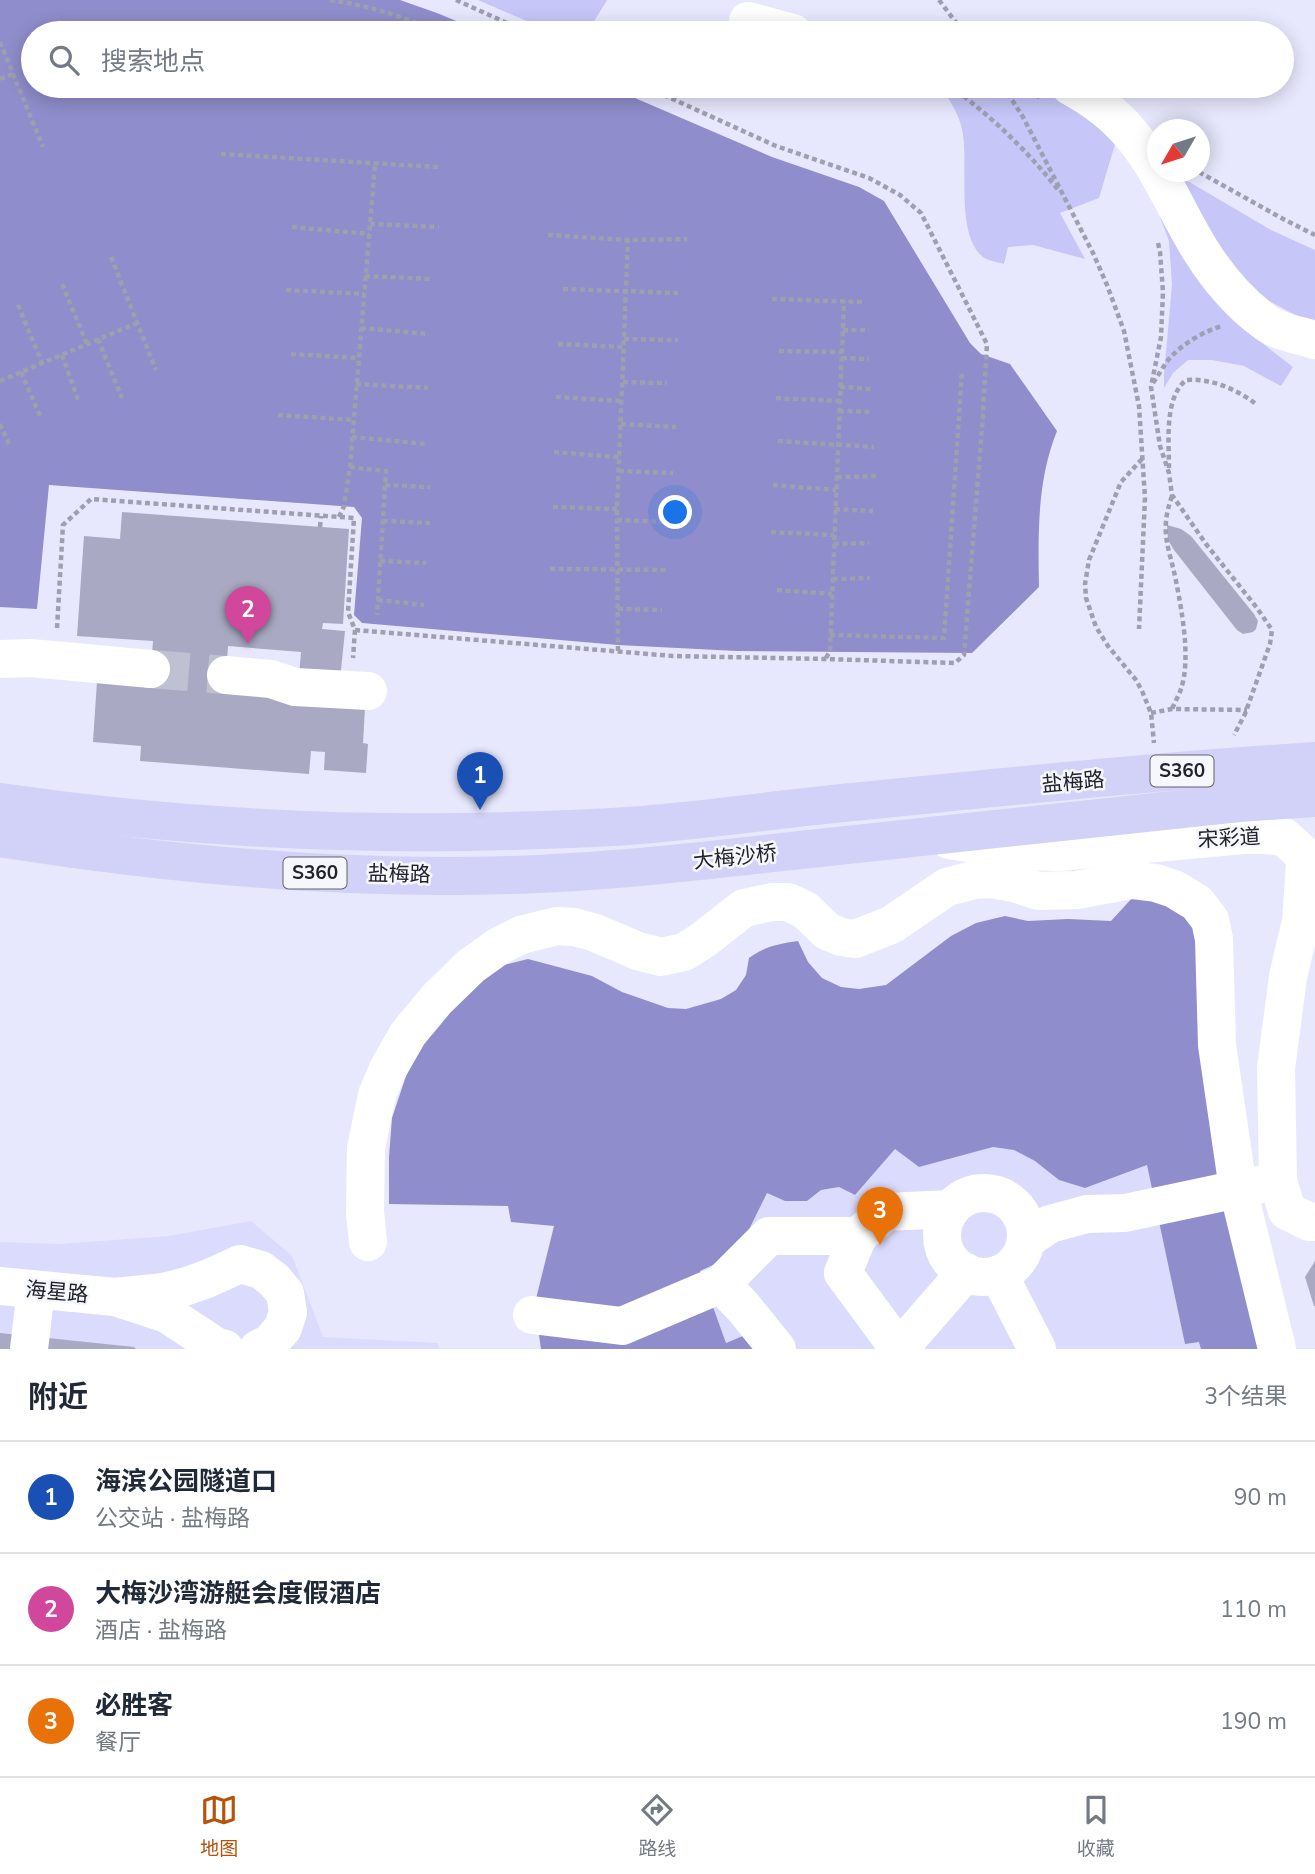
<!DOCTYPE html>
<html lang="zh">
<head>
<meta charset="utf-8">
<style>
	:root { --surface:#fff; --page:#f2f2f3; --text:#1f2937; --muted:#747a83; --line:#e0e1e3; --accent:#b45309 }
	body { margin:0; font-family:"Nunito Sans","Noto Sans SC",sans-serif; background:var(--page); color:var(--text) }
	.compass { position:absolute; left:1147px; top:119px; width:63px; height:63px; border-radius:50%; background:var(--surface); box-shadow:0 4px 18px #0003; rotate:231deg }
	.you { position:absolute; left:676px; top:513px; width:24px; height:24px; margin:-18px; border:5px solid #fff; border-radius:50%; background:#1a73e8; box-shadow:0 0 0 10px #1a73e833 }
	.badge { display:grid; place-items:center; width:46px; height:46px; border-radius:50%; background:var(--accent); color:#fff; font-size:23px; font-weight:700 }
	.pin { position:absolute; translate:-50% -58px; filter:drop-shadow(0 2px 4px #0008) }
	.pin::after { content:''; position:absolute; top:37px; width:24px; height:21px; background:inherit; clip-path:polygon(0 0,100% 0,50% 100%) }
	.list { margin:0; padding:0; list-style:none }
	h2 { display:flex; justify-content:space-between; align-items:center; height:91px; margin:0; padding:0 28px; font-size:30px }
	h2 small { font-size:23px; font-weight:400; color:var(--muted) }
	.list li { display:grid; grid-template-columns:46px 1fr auto; gap:21px; align-items:center; box-sizing:border-box; height:112px; padding:0 28px; border-top:2px solid var(--line) }
	.list b { display:block; font-size:26px; white-space:nowrap }
	.list p { margin:0; font-size:23px; white-space:nowrap; color:var(--muted) }
	.list em { font-size:23px; font-style:normal; color:var(--muted) }
	.icon { flex:none; width:38px; height:38px; fill:none; stroke:currentColor; stroke-width:2; stroke-linecap:round; stroke-linejoin:round }
	.map { position:relative; flex:none; width:1315px; height:1349px; overflow:hidden }
	.search { position:absolute; background:var(--surface); box-shadow:0 4px 18px #0003; left:21px; right:21px; top:21px; height:77px; display:flex; align-items:center; gap:18px; box-sizing:border-box; padding:0 24px; border-radius:38px; color:var(--muted); font-size:26px }
	.sheet { height:427px; background:var(--surface) }
	nav { display:flex; justify-content:space-around; align-items:center; box-sizing:border-box; height:98px; border-top:2px solid var(--line); background:var(--surface); font-size:19px; color:var(--muted) }
	nav a { display:grid; justify-items:center; gap:4px }
	nav .on { color:var(--accent) }
	.map>svg:first-child { display:block }
	.built { fill:#dbdbfd }
	.green { fill:#c6c6f9 }
	.water { fill:#8f8dcb }
	.building { fill:#a9a9c3 }
	.lines { fill:none; stroke-linecap:round; stroke-linejoin:round }
	.minor-tunnel { stroke:#c0c0d3; stroke-width:38; stroke-dasharray:38 19; stroke-linecap:butt }
	.path { stroke:#9e9faf; stroke-width:4.5; stroke-dasharray:5 3.5; stroke-linecap:butt }
	.minor { stroke:#fff; stroke-width:38 }
	.major { stroke:#d2d1f7; stroke-width:38 }
	.labels { text-anchor:middle; dominant-baseline:central; stroke-width:5; stroke-linejoin:round; paint-order:stroke }
	.shield { fill:#f6f7fc; stroke:#62626a; stroke-width:2 }
	.shield-label { font-size:19px; font-weight:bold; fill:#22222b }
	.street-label { font-size:21px; fill:#22222b; stroke:#f6f7fc }
</style>
</head>
<body>
<div class="map">
<svg width="1315" height="1349" viewBox="0 0 1315 1349">
	<rect width="100%" height="100%" fill="#e7e8fd"/>
	<g class="built">
		<path d="M 993,1147 L 1014,1150 L 1035,1161 L 1059,1180 L 1085,1188 L 1147,1165 L 1185,1343 L 1200,1342 L 1201,1349 L 778,1349 L 762,1329 L 726,1343 L 700,1271 L 737,1254 L 767,1193 L 785,1201 L 807,1201 L 821,1190 L 839,1187 L 855,1195 L 895,1149 L 919,1167 Z"/>
		<path d="M 251,1221 L 292,1256 L 323,1337 L 438,1343 L 439,1349 L 0,1349 L 0,1242 L 59,1244 L 169,1236 Z"/>
	</g>
	<g class="green">
		<path d="M 478,0 L 607,0 L 587,33 L 554,33 Z"/>
		<path d="M 941,86 L 1041,86 L 1115,130 L 1116,141 L 1099,198 L 1060,213 L 1085,259 L 1033,245 L 1008,247 L 1004,264 C 998,262 988,261 983,257 C 953,232 971,160 961,125 C 957,111 948,98 941,86 Z"/>
		<path d="M 1174,173 L 1271,230 L 1315,250 L 1315,322 L 1301,318 L 1243,287 Z"/>
		<path d="M 1153,198 L 1219,289 L 1262,343 L 1293,367 L 1281,386 L 1244,366 L 1212,360 L 1188,360 L 1173,373 L 1164,388 L 1164,375 L 1172,284 L 1169,241 Z"/>
	</g>
	<g class="water">
		<path d="M 0,0 L 400,0 L 437,13 L 485,33 L 33,33 L 33,86 L 607,86 L 772,157 L 859,187 L 884,201 L 970,343 L 981,354 L 1010,364 L 1057,431 C 1037,480 1038,535 1039,587 L 972,653 L 737,651 L 618,645 L 362,623 L 354,615 L 362,518 L 354,507 L 49,485 L 37,609 L 0,607 Z"/>
		<path d="M 1134,896 L 1189,908 L 1274,1349 L 1201,1349 L 1199,1342 L 1185,1344 L 1147,1165 L 1085,1188 L 1059,1180 L 1035,1161 L 1014,1150 L 993,1147 L 919,1167 L 895,1149 L 855,1195 L 839,1187 L 821,1190 L 807,1201 L 785,1201 L 767,1193 L 737,1254 L 700,1271 L 726,1343 L 762,1328 L 778,1349 L 541,1349 L 539,1335 L 532,1315 L 554,1226 L 511,1222 L 508,1206 L 389,1204 L 389,1157 L 392,1118 L 408,1070 L 438,1021 L 496,967 L 528,959 L 592,976 L 622,992 L 668,1008 L 686,1009 L 721,999 L 736,990 L 746,975 L 749,958 C 766,946 778,944 798,941 L 808,962 L 822,978 L 841,987 L 859,989 L 886,985 L 951,936 L 976,923 L 1005,916 L 1028,921 L 1068,919 L 1111,921 Z"/>
	</g>
	<g class="building">
		<path d="M 122,512 L 349,529 L 343,624 L 323,623 L 322,629 L 345,631 L 340,680 L 299,677 L 301,652 L 228,646 L 225,691 L 365,708 L 363,743 L 368,744 L 366,773 L 324,770 L 325,752 L 311,751 L 309,774 L 140,761 L 141,746 L 93,742 L 97,681 L 150,685 L 153,641 L 77,636 L 84,536 L 120,539 Z"/>
		<path d="M 1167,525 L 1181,529 L 1191,536 L 1254,614 L 1258,621 L 1256,629 L 1253,632 L 1243,634 L 1237,630 L 1174,550 L 1168,540 Z"/>
		<path d="M 1315,1261 L 1315,1306 L 1314,1306 L 1305,1277 Z"/>
		<path d="M 0,1333 L 134,1347 L 136,1349 L 0,1349 Z"/>
	</g>
	<g class="lines">
		<path class="minor-tunnel" d="M 151,669 L 226,675"/>
		<g class="path">
			<path d="M 330,0 C 368,5 406,18 442,33"/>
			<path d="M 456,0 L 529,33"/>
			<path d="M 939,0 L 964,33"/>
			<path d="M 0,42 L 43,147"/>
			<path d="M 0,79 L 13,74"/>
			<path d="M 950,86 C 991,116 1028,151 1059,191"/>
			<path d="M 1003,86 L 1023,117 L 1093,253 L 1107,285 L 1124,331 L 1139,406 L 1145,498 L 1139,629"/>
			<path d="M 1021,86 L 1041,98"/>
			<path d="M 221,154 L 438,167"/>
			<path d="M 1199,172 L 1285,220 L 1315,235"/>
			<path d="M 370,224 L 439,227"/>
			<path d="M 292,227 L 369,234"/>
			<path d="M 548,235 L 628,240 L 687,239"/>
			<path d="M 1158,243 L 1160,252 L 1163,292 L 1161,337 L 1151,387 L 1160,446 L 1169,473 L 1172,495 L 1206,544 L 1257,608 L 1272,630 L 1270,644 L 1245,714 L 1234,735"/>
			<path d="M 111,257 L 156,370"/>
			<path d="M 365,276 L 432,279"/>
			<path d="M 62,284 L 87,344"/>
			<path d="M 563,289 L 678,293"/>
			<path d="M 286,290 L 364,294"/>
			<path d="M 772,299 L 863,302"/>
			<path d="M 18,305 L 42,363"/>
			<path d="M 361,328 L 429,334"/>
			<path d="M 843,330 L 869,330"/>
			<path d="M 98,339 L 122,398"/>
			<path d="M 624,339 L 678,340"/>
			<path d="M 558,344 L 624,347"/>
			<path d="M 779,351 L 842,352"/>
			<path d="M 291,354 L 359,358"/>
			<path d="M 62,355 L 78,400"/>
			<path d="M 842,358 L 869,359"/>
			<path d="M 21,372 L 41,418"/>
			<path d="M 0,381 L 137,323"/>
			<path d="M 623,382 L 667,383"/>
			<path d="M 1153,383 C 1159,375 1163,366 1169,359 C 1181,345 1205,330 1223,326"/>
			<path d="M 356,384 L 428,388"/>
			<path d="M 840,387 L 872,389"/>
			<path d="M 556,397 L 622,401"/>
			<path d="M 776,398 L 840,401"/>
			<path d="M 839,411 L 872,412"/>
			<path d="M 278,415 L 353,420"/>
			<path d="M 0,424 L 9,444"/>
			<path d="M 621,424 L 676,427"/>
			<path d="M 352,437 L 426,444"/>
			<path d="M 778,441 L 874,447"/>
			<path d="M 554,452 L 619,457"/>
			<path d="M 1142,459 L 1121,482 L 1089,560 L 1085,584 L 1086,598 L 1096,627 L 1108,646 L 1136,680 L 1142,691 L 1151,713 L 1154,743"/>
			<path d="M 350,467 L 386,471 L 377,615"/>
			<path d="M 1169,468 C 1169,442 1164,398 1186,380 C 1211,378 1236,389 1256,404"/>
			<path d="M 619,471 L 673,473"/>
			<path d="M 837,477 L 878,476"/>
			<path d="M 385,485 L 430,487"/>
			<path d="M 773,485 L 836,490"/>
			<path d="M 1172,496 C 1159,533 1169,546 1176,581 C 1182,612 1191,659 1181,689 C 1179,695 1175,702 1172,709"/>
			<path d="M 553,507 L 617,509"/>
			<path d="M 835,509 L 873,511"/>
			<path d="M 339,517 L 344,506 L 350,467 L 375,164"/>
			<path d="M 617,520 L 671,522"/>
			<path d="M 383,521 L 430,523"/>
			<path d="M 320,527 L 321,516"/>
			<path d="M 771,532 L 834,535"/>
			<path d="M 834,544 L 869,543"/>
			<path d="M 380,561 L 426,563"/>
			<path d="M 550,569 L 668,570"/>
			<path d="M 833,579 L 870,578"/>
			<path d="M 777,590 L 832,594"/>
			<path d="M 378,600 L 424,605"/>
			<path d="M 618,609 L 662,610"/>
			<path d="M 57,628 L 63,525 L 91,499 L 354,518 L 348,612 L 355,630 L 353,658"/>
			<path d="M 355,630 L 673,656 L 825,659 L 955,663 L 964,655 L 982,428 L 987,344 L 921,213 L 900,195 L 869,178 L 776,146 L 644,86"/>
			<path d="M 830,635 L 944,638 L 962,372"/>
			<path d="M 618,651 L 617,509 L 628,240"/>
			<path d="M 826,658 L 830,651 L 844,301"/>
			<path d="M 1151,713 L 1172,709 L 1247,710"/>
		</g>
		<g class="minor">
			<path d="M 748,21 L 793,33"/>
			<path d="M 1070,86 C 1092,98 1113,113 1129,132 C 1160,167 1176,211 1201,251 C 1218,278 1239,303 1265,322 C 1278,332 1299,335 1315,340"/>
			<path d="M 0,659 L 31,658 L 151,669"/>
			<path d="M 226,675 L 271,679 L 295,687 L 368,691"/>
			<path d="M 949,840 L 1017,851 L 1058,852 L 1243,835 L 1266,835 L 1284,837 L 1303,854 L 1305,864 L 1301,921 L 1288,977 L 1276,1068 L 1278,1181 L 1287,1211 L 1310,1222 L 1315,1222"/>
			<circle cx="984" cy="1235" r="42"/>
			<path d="M 1027,1239 L 1050,1224 L 1087,1214 L 1125,1213 L 1262,1184"/>
			<path d="M 368,1242 L 365,1212 L 366,1148 L 377,1095 L 388,1069 L 408,1034 L 437,999 L 471,966 L 499,946 L 521,935 L 557,926 L 574,927 L 593,932 L 638,951 L 661,957 L 684,952 L 703,940 L 744,908 L 772,902 L 788,902 L 805,910 L 827,931 L 841,937 L 855,939 L 891,925 L 947,887 L 974,880 L 991,879 L 1014,883 L 1038,891 L 1077,890 L 1131,880 L 1156,883 L 1174,889 L 1197,903 L 1210,920 L 1214,939 L 1217,1045 L 1238,1189 L 1277,1349"/>
			<path d="M 999,1275 L 1037,1349"/>
			<path d="M 721,1284 L 743,1307 L 777,1349"/>
			<path d="M 0,1286 L 115,1297"/>
			<path d="M 532,1315 L 622,1326 L 721,1284 L 769,1236 L 858,1236"/>
			<path d="M 29,1349 L 36,1290"/>
			<path d="M 225,1349 L 217,1347 L 167,1314 L 115,1297 L 164,1292 L 187,1286 L 207,1279 L 240,1264 L 261,1270 L 274,1280 L 285,1293 L 288,1312 L 283,1328 L 270,1343 L 258,1349"/>
			<path d="M 899,1349 L 843,1273 L 858,1236 L 886,1212 L 951,1209"/>
			<path d="M 899,1349 L 966,1272"/>
		</g>
		<g class="major">
			<path d="M 0,802 C 180,828 361,837 542,830 C 571,829 600,828 628,826 C 697,821 765,811 833,804 C 993,788 1154,771 1315,761"/>
			<path d="M 0,838 C 169,865 340,880 511,875 C 611,872 711,860 810,849 C 953,834 1096,819 1239,803 L 1315,798"/>
		</g>
	</g>
	<g class="labels">
		<g class="shield">
			<rect x="1150.5" y="755.5" width="63" height="31" rx="5"/>
			<rect x="283.5" y="857.5" width="63" height="31" rx="5"/>
		</g>
		<g class="shield-label">
			<text x="1182" y="771">S360</text>
			<text x="315" y="873">S360</text>
		</g>
		<g class="street-label">
			<text transform="translate(1073 782) rotate(-5)">盐梅路</text>
			<text transform="translate(1229 838) rotate(-3)">宋彩道</text>
			<text transform="translate(735 857) rotate(-6)">大梅沙桥</text>
			<text transform="translate(399 874) rotate(1)">盐梅路</text>
			<text transform="translate(57 1292) rotate(5)">海星路</text>
		</g>
	</g>
</svg>
<svg class="compass" viewBox="-18 -18 36 36"><path d="M0-13l5 13h-10z" fill="#e53935"/><path d="M0 13l5-13h-10z" fill="#747a83"/></svg>
<div class="you"></div>
<div class="pin badge" style="left:480px;top:810px;background:#1a4fb4">1</div>
<div class="pin badge" style="left:248px;top:644px;background:#d1479c">2</div>
<div class="pin badge" style="left:880px;top:1245px;background:#e8710a">3</div>
<div class="search"><svg class="icon" aria-label="search" viewBox="0 0 24 24"><circle cx="10" cy="10" r="6"/><path d="M15 15l6 6"/></svg>搜索地点</div>
</div>
<section class="sheet">
<h2>附近<small>3个结果</small></h2>
<ul class="list">
<li><span class="badge" style="background:#1a4fb4">1</span><div><b>海滨公园隧道口</b><p>公交站 · 盐梅路</p></div><em>90 m</em></li>
<li><span class="badge" style="background:#d1479c">2</span><div><b>大梅沙湾游艇会度假酒店</b><p>酒店 · 盐梅路</p></div><em>110 m</em></li>
<li><span class="badge" style="background:#e8710a">3</span><div><b>必胜客</b><p>餐厅</p></div><em>190 m</em></li>
</ul>
</section>
<nav>
<a class="on"><svg class="icon" aria-label="map" viewBox="0 0 24 24"><path d="M3 6l6-2 6 2 6-2v14l-6 2-6-2-6 2zM9 4v14M15 6v14"/></svg>地图</a>
<a><svg class="icon" aria-label="directions" viewBox="0 0 24 24"><path d="M12 3l9 9-9 9-9-9zM9 14v-3h6M13 9l2 2-2 2"/></svg>路线</a>
<a><svg class="icon" aria-label="saved" viewBox="0 0 24 24"><path d="M7 4h10v16l-5-4-5 4z"/></svg>收藏</a>
</nav>
</body>
</html>
